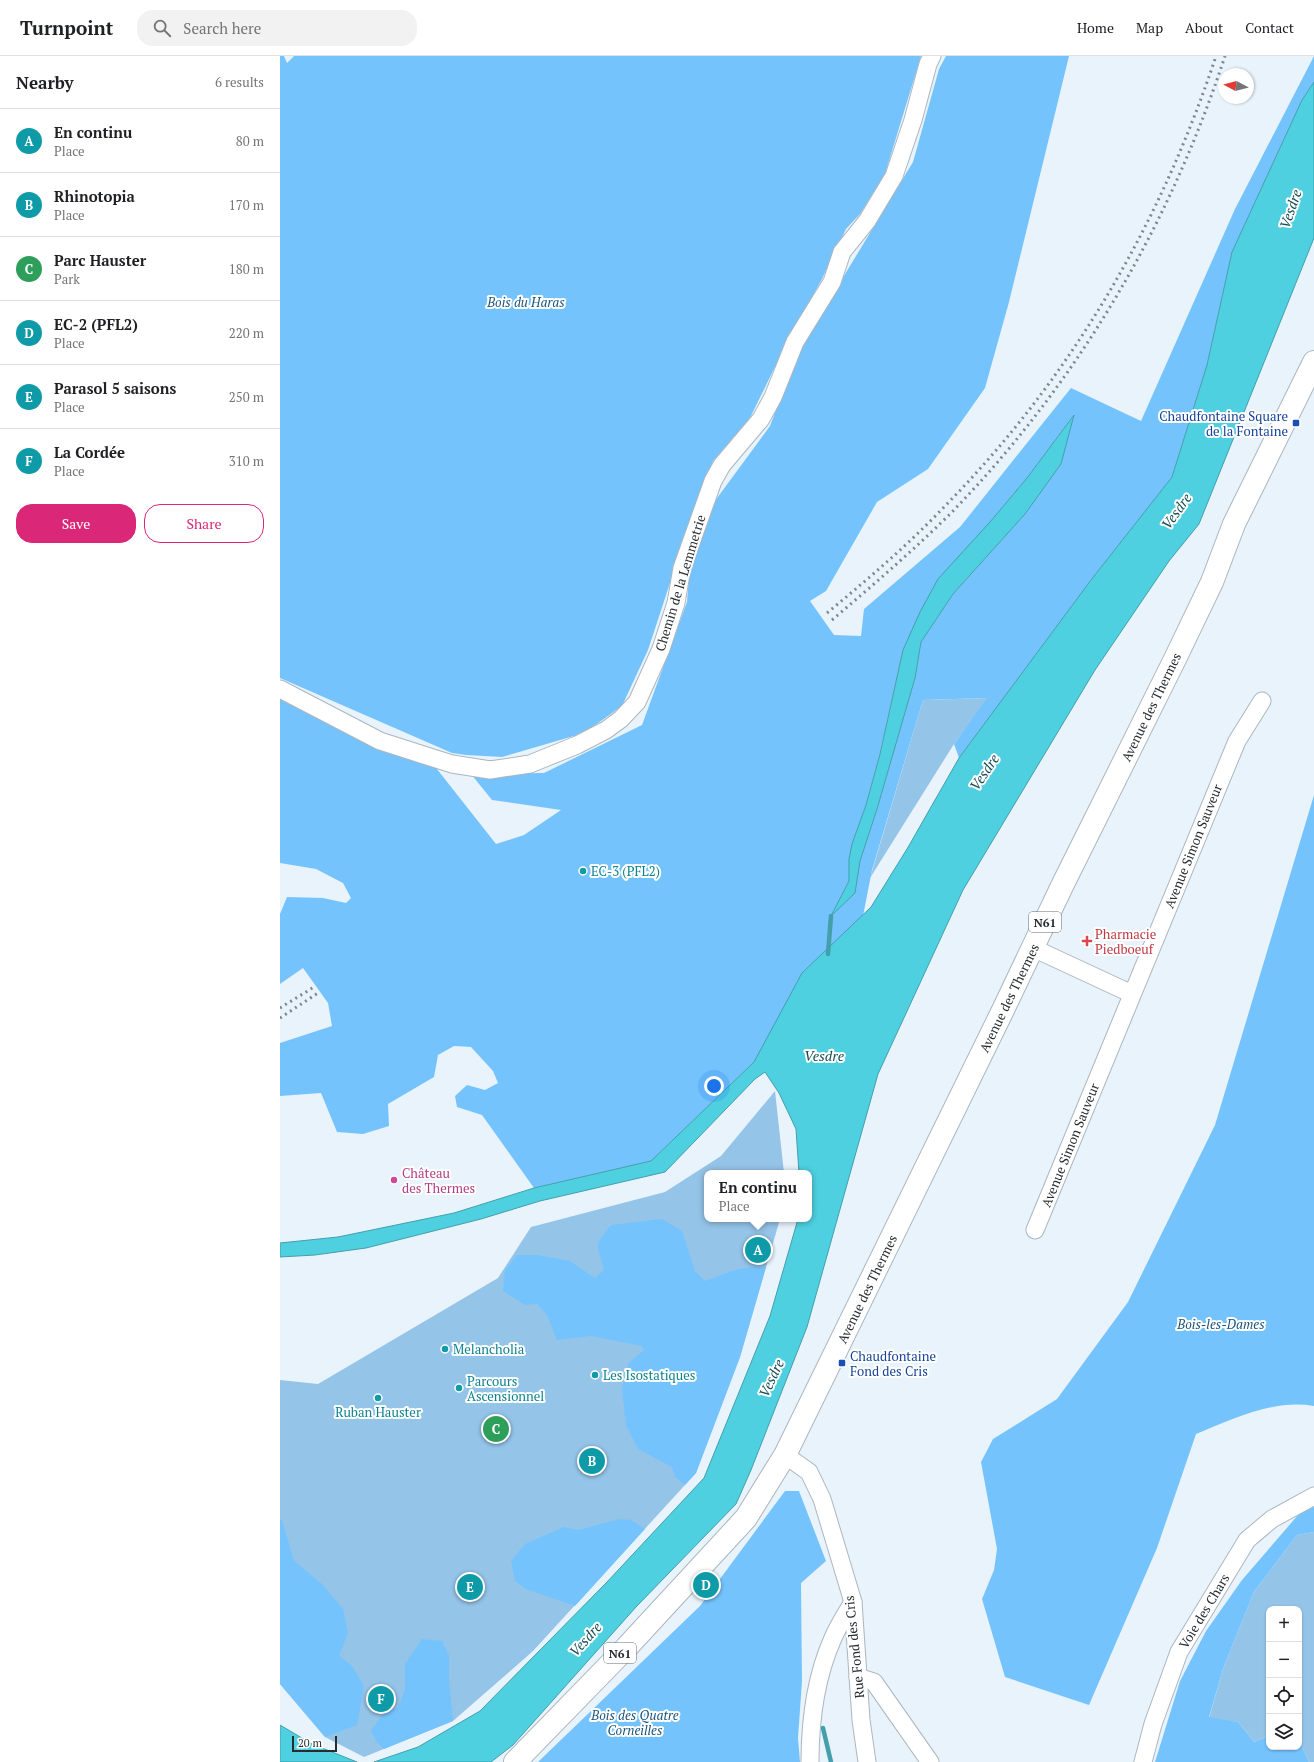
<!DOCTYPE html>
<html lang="en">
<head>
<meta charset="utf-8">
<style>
	:root { --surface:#fff; --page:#f2f2f2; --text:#202124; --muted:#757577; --line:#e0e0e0; --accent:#db2777 }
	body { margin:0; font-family:"PT Serif",serif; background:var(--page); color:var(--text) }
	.controls { position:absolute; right:12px; bottom:12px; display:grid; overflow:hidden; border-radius:8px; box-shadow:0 1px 3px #0004 }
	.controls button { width:36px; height:36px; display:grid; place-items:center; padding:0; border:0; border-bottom:1px solid var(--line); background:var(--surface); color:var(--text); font:20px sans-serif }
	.compass { position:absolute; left:938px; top:12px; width:36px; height:36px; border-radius:50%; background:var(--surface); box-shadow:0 1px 3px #0004; rotate:277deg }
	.scale { position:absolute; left:12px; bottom:10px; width:45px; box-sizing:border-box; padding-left:4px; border:2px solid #282c2f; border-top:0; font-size:11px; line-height:14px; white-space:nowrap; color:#282c2f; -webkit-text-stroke:3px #fff; paint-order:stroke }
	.you { position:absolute; left:434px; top:1030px; width:14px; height:14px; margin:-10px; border:3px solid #fff; border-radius:50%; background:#1a73e8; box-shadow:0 0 0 6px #1a73e833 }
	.badge { display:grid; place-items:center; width:26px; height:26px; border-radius:50%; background:var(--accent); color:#fff; font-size:13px; font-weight:700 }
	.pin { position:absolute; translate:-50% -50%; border:2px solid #fff; box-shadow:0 1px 4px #0006 }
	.popup { position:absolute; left:424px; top:1114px; width:108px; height:52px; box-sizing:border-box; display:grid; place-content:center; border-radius:8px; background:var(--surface); filter:drop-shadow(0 1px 3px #0005); font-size:13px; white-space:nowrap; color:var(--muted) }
	.popup b { font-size:15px; color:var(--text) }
	.popup::after { content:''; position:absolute; left:50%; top:100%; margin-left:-8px; border:8px solid transparent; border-top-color:var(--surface) }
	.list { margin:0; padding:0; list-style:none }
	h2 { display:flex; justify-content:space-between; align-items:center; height:52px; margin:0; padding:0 16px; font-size:17px }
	h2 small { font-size:13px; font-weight:400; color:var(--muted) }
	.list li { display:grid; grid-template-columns:26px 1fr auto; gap:12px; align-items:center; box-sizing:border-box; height:64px; padding:0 16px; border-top:1px solid var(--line) }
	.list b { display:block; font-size:15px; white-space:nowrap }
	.list p { margin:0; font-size:13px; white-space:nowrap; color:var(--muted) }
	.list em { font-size:13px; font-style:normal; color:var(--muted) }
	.actions { display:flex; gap:8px; padding:12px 16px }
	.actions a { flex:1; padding:9px 0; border:1px solid var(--accent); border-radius:16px; text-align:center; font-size:14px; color:var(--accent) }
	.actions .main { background:var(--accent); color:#fff }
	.icon { flex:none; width:22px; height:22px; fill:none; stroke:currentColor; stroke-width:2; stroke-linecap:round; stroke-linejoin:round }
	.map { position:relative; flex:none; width:1034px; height:1706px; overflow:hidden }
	header { display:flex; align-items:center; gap:24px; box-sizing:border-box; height:56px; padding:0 20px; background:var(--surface); border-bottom:1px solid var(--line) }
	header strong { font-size:19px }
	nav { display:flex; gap:22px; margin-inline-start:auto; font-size:14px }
	.search { width:280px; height:36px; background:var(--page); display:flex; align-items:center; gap:10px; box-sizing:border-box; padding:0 14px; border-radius:16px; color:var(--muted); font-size:15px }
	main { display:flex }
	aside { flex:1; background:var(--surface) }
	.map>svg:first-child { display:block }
	.green { fill:#95c4e9 }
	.forest { fill:#75c3fd; fill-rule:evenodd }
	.water { fill:#4ed0e0; stroke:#439fab }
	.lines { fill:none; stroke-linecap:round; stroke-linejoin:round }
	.stream { stroke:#439fab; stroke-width:4.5 }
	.minor-casing { stroke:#acb6be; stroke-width:19 }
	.major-casing { stroke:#acb6be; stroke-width:24 }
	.minor { stroke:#fff; stroke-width:17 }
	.major { stroke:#fff; stroke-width:22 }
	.rail { stroke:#80878c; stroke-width:3; stroke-dasharray:2 4; stroke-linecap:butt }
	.transit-dot { fill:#1a4fb4; stroke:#fff; stroke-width:1.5 }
	.culture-dot { fill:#0f9aa8; stroke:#fff; stroke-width:1.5 }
	.health-dot { fill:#e0444e; stroke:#fff; stroke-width:1.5 }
	.hotel-dot { fill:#d1479c; stroke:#fff; stroke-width:1.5 }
	.labels { text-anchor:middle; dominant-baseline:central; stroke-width:4; stroke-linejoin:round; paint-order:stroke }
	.shield { fill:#fff; stroke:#686b6d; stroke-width:1 }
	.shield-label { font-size:12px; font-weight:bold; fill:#282c2f }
	.park-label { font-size:13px; font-style:italic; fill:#1b547a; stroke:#fff }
	.transit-label { font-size:13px; fill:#164399; stroke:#fff; text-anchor:end }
	.street-label { font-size:13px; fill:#282c2f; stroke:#fff }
	.culture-label { font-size:13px; fill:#0d838f; stroke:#fff; text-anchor:start }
	.health-label { font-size:13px; fill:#be3a42; stroke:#fff; text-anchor:start }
	.hotel-label { font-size:13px; fill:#b23c85; stroke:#fff; text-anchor:start }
	.water-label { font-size:14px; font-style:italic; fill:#134c53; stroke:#fff }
</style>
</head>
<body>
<header>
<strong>Turnpoint</strong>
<div class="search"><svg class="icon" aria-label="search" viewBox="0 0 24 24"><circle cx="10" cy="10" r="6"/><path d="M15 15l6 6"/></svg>Search here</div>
<nav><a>Home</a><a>Map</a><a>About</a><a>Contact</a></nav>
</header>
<main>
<aside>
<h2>Nearby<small>6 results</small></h2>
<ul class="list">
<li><span class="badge" style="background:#0f9aa8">A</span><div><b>En continu</b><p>Place</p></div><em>80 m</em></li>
<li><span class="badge" style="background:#0f9aa8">B</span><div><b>Rhinotopia</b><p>Place</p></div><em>170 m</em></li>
<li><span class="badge" style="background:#2e9e5b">C</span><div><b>Parc Hauster</b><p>Park</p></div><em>180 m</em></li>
<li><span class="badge" style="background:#0f9aa8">D</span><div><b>EC-2 (PFL2)</b><p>Place</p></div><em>220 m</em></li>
<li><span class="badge" style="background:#0f9aa8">E</span><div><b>Parasol 5 saisons</b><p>Place</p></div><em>250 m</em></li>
<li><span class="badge" style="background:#0f9aa8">F</span><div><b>La Cordée</b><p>Place</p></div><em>310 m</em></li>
</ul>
<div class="actions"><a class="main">Save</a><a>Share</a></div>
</aside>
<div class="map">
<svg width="1034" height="1706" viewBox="0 0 1034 1706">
	<rect width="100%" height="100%" fill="#e9f3fc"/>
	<g class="green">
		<path d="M 708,642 L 674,688 L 590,822 L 643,644 Z"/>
		<path d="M 495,1035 L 504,1117 L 427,1117 L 427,1163 L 500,1163 L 460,1301 L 416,1417 L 253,1595 L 173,1665 L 84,1701 L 45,1681 L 0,1628 L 0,1324 L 38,1328 L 218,1222 L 251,1171 L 385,1136 L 441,1100 Z"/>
		<path d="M 1034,1476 L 1034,1706 L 1029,1706 L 1019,1684 L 1019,1553 L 989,1553 L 989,1680 L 974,1686 L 958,1666 L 929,1662 L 944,1610 L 974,1536 L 1017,1479 Z"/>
	</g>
	<g class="forest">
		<path d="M 0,0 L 4,0 L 7,7 L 14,0 L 641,0 L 605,118 L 580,158 L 566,173 L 541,225 L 512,276 L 469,364 L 433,405 L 415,451 L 368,594 L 342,650 L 304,677 L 222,701 L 186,699 L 172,697 L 0,622 Z"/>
		<path d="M 666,0 L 789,0 L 729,246 L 705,332 L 648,413 L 597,446 L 546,535 L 530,545 L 554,579 L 581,580 L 584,553 L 680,471 L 791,332 L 861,365 L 955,153 L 1034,0 L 1034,26 L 1022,44 L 952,196 L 927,309 L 892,421 L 811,524 L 679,702 L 674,688 L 707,642 L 643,644 L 592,814 L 583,860 L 522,917 L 477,1003 L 371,1105 L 254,1132 L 202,1059 L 177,1051 L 175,1040 L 187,1029 L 205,1034 L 218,1027 L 213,1015 L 191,991 L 174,990 L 158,999 L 154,1021 L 108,1048 L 109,1070 L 83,1078 L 57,1076 L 41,1037 L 0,1040 L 0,987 L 52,970 L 48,947 L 23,912 L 0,928 L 0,858 L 7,841 L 43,842 L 66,847 L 71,842 L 63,827 L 36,813 L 0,807 L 0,638 L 153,708 L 216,788 L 244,779 L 281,754 L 212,744 L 191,718 L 264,717 L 362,669 L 407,546 L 409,521 L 429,453 L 490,370 L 519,294 L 633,106 L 659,13 ZM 793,360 L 781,408 L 745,458 L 673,538 L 641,586 L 635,622 L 597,753 L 580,805 L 575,837 L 552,858 L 569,825 L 572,788 L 586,749 L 600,697 L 623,594 L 710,466 L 747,422 Z"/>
		<path d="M 1034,739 L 1034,1350 C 993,1343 953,1363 916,1378 L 877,1492 L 809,1649 L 725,1621 L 702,1543 L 714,1514 L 717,1493 L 701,1406 L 713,1383 L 777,1343 L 848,1246 L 935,1069 Z"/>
		<path d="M 382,1163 L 402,1175 L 415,1215 L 425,1225 C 447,1217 462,1209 486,1211 L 460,1301 L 416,1417 L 405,1429 L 395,1421 L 392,1411 L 358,1393 L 346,1369 L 342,1332 L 349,1307 L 364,1294 L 362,1290 L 311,1280 L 277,1284 L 267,1259 L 257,1248 L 245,1249 L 223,1235 L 225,1214 L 237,1199 L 258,1199 L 290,1205 L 315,1222 L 324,1214 C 317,1188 313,1191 331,1169 Z"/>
		<path d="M 505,1435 L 519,1435 L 546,1505 L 521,1527 L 522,1625 L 518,1682 L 520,1706 L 258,1706 L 420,1550 Z"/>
		<path d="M 1034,1450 L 1034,1476 L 1017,1479 L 974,1536 L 944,1610 L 929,1661 L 958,1666 L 974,1686 L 989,1680 L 989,1691 L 1019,1691 L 1019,1684 L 1029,1706 L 875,1706 L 900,1625 L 926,1575 L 962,1524 L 1018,1459 Z"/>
		<path d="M 340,1463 L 351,1464 L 365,1473 L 295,1550 L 246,1533 L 235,1525 L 231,1505 L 245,1488 L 284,1471 L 298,1474 Z"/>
		<path d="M 0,1464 L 2,1464 L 14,1505 L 42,1528 L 63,1553 L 68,1577 L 59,1600 L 72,1610 L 84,1630 L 77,1669 L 45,1681 L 0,1628 Z"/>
		<path d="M 142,1583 L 162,1585 L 169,1599 L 169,1624 L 173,1665 L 104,1693 L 97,1686 L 91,1675 L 102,1659 L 118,1651 L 125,1634 L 125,1608 Z"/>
	</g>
	<g class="water">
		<path d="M 1034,26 L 1034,182 L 919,468 L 889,505 L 815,614 L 683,834 L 598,1018 L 527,1271 L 471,1414 L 456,1448 L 356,1551 L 233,1689 L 211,1706 L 94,1706 L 138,1691 L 200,1655 L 327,1526 L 424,1422 L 490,1260 L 518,1163 L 529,1163 L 529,1117 L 519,1117 L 516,1073 L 499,1037 L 485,1016 L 475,1023 L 385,1116 L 260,1145 L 201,1163 L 86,1192 L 35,1199 L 0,1201 L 0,1187 L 58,1181 L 174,1157 L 254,1132 L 371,1105 L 474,1006 L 522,917 L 591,851 L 627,793 L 679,702 L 811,524 L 892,421 L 927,309 L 952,196 L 1022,44 Z"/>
		<path d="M 794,359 L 781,408 L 745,458 L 673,538 L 641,586 L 635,622 L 597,753 L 580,805 L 575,837 L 551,860 L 569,825 L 569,803 L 572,788 L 586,749 L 600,698 L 623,594 L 640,556 L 658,523 L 710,466 L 747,422 Z"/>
		<path d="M 0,1669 L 32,1688 L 77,1706 L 0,1706 Z"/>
	</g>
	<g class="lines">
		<g class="stream">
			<path d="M 548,898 L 551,860"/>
			<path d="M 543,1672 L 551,1706"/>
		</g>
		<defs>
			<g id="minor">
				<path d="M 0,633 L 100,685 L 172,708 L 210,714 L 250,708 L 297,689 L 326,674 L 341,663 L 357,646 L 381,593 L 396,547 L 402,512 L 433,425 L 442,409 L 481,363 L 493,341 L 515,286 L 552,226 L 562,196 L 587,165 L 614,120 L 633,64 L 648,8 L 652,0"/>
				<path d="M 753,892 L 852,938"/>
				<path d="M 755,1174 L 957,685 L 982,645"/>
				<path d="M 505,1399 L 529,1416 L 542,1443 L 573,1546 L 581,1664 L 587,1706"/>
				<path d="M 578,1621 L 594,1626 L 650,1706"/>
				<path d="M 530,1706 C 530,1664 536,1620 553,1582 C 558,1570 566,1558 573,1546"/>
				<path d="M 863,1706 L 873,1668 L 899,1596 L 967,1484 L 992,1463 L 1034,1440"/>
			</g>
			<path id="major" d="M 235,1706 L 346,1592 L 466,1462 L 505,1399 L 723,954 L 783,828 L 895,603 L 932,526 L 954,468 L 1034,306"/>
		</defs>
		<use href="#minor" class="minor-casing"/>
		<use href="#major" class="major-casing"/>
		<use href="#minor" class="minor"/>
		<use href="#major" class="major"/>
		<g class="rail">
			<path d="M 547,557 C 588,523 628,489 665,450 C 790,323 880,169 936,0"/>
			<path d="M 552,564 C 593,529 634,494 672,456 C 797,327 889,171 945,0"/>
			<path d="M 0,952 L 34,931"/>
			<path d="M 0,962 L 38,937"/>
		</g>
	</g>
	<g class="transit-dot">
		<rect x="1012" y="363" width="8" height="8" rx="2"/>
		<rect x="558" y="1303" width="8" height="8" rx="2"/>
	</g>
	<g class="culture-dot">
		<circle cx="303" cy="815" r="4"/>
		<circle cx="165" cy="1293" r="4"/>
		<circle cx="315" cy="1319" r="4"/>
		<circle cx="179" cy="1332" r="4"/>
		<circle cx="98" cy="1342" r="4"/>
	</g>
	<path class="health-dot" d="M805 879h4v4h4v4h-4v4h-4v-4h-4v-4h4z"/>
	<circle class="hotel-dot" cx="114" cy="1124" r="4"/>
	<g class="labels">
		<g class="shield">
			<rect x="749" y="856" width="32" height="20" rx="3"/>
			<rect x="324" y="1587" width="32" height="20" rx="3"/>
		</g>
		<g class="shield-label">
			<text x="765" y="866">N61</text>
			<text x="340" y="1597">N61</text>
		</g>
		<g class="park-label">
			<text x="246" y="246">Bois du Haras</text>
			<text x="941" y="1268">Bois-les-Dames</text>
			<text x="355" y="1659">Bois des Quatre<tspan x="355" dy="15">Corneilles</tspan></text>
		</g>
		<g class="transit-label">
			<text x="1008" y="360">Chaudfontaine Square<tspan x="1008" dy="15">de la Fontaine</tspan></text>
			<text x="570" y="1300" text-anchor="start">Chaudfontaine<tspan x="570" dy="15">Fond des Cris</tspan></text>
		</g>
		<g class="street-label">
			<text transform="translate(400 527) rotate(-73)">Chemin de la Lemmetrie</text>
			<text transform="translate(871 651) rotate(-64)">Avenue des Thermes</text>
			<text transform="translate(913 790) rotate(-68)">Avenue Simon Sauveur</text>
			<text transform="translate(729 942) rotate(-64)">Avenue des Thermes</text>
			<text transform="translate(790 1089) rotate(-68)">Avenue Simon Sauveur</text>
			<text transform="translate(587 1233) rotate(-64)">Avenue des Thermes</text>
			<text transform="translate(924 1555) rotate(-59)">Voie des Chars</text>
			<text transform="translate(574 1591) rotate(-96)">Rue Fond des Cris</text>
		</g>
		<g class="culture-label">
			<text x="311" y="815">EC-3 (PFL2)</text>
			<text x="173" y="1293">Melancholia</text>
			<text x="323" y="1319">Les Isostatiques</text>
			<text x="187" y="1325">Parcours<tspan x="187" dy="15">Ascensionnel</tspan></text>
			<text x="98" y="1356" text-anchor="middle">Ruban Hauster</text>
		</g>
		<g class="health-label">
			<text x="815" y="878">Pharmacie<tspan x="815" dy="15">Piedboeuf</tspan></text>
		</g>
		<g class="hotel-label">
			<text x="122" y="1117">Château<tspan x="122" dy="15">des Thermes</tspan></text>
		</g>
		<g class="water-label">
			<text transform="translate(1010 153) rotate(-71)">Vesdre</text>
			<text transform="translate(896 455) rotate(-54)">Vesdre</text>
			<text transform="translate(704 716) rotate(-56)">Vesdre</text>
			<text x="544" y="999">Vesdre</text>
			<text transform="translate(491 1322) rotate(-65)">Vesdre</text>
			<text transform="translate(305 1583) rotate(-48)">Vesdre</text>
		</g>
	</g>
</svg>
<div class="controls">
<button>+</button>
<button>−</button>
<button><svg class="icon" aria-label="locate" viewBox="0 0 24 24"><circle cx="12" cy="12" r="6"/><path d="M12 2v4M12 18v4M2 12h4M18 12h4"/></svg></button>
<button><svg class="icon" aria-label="layers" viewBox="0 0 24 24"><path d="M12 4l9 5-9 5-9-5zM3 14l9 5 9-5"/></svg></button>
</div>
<svg class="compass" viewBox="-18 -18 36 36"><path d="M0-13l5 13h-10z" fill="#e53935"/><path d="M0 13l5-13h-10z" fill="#757577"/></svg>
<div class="scale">20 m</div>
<div class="you"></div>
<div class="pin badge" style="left:478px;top:1194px;background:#0f9aa8">A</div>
<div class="popup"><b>En continu</b>Place</div>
<div class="pin badge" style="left:312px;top:1405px;background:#0f9aa8">B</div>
<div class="pin badge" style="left:216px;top:1373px;background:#2e9e5b">C</div>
<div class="pin badge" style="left:426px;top:1529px;background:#0f9aa8">D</div>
<div class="pin badge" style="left:190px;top:1531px;background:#0f9aa8">E</div>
<div class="pin badge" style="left:101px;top:1643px;background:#0f9aa8">F</div>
</div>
</main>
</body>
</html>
